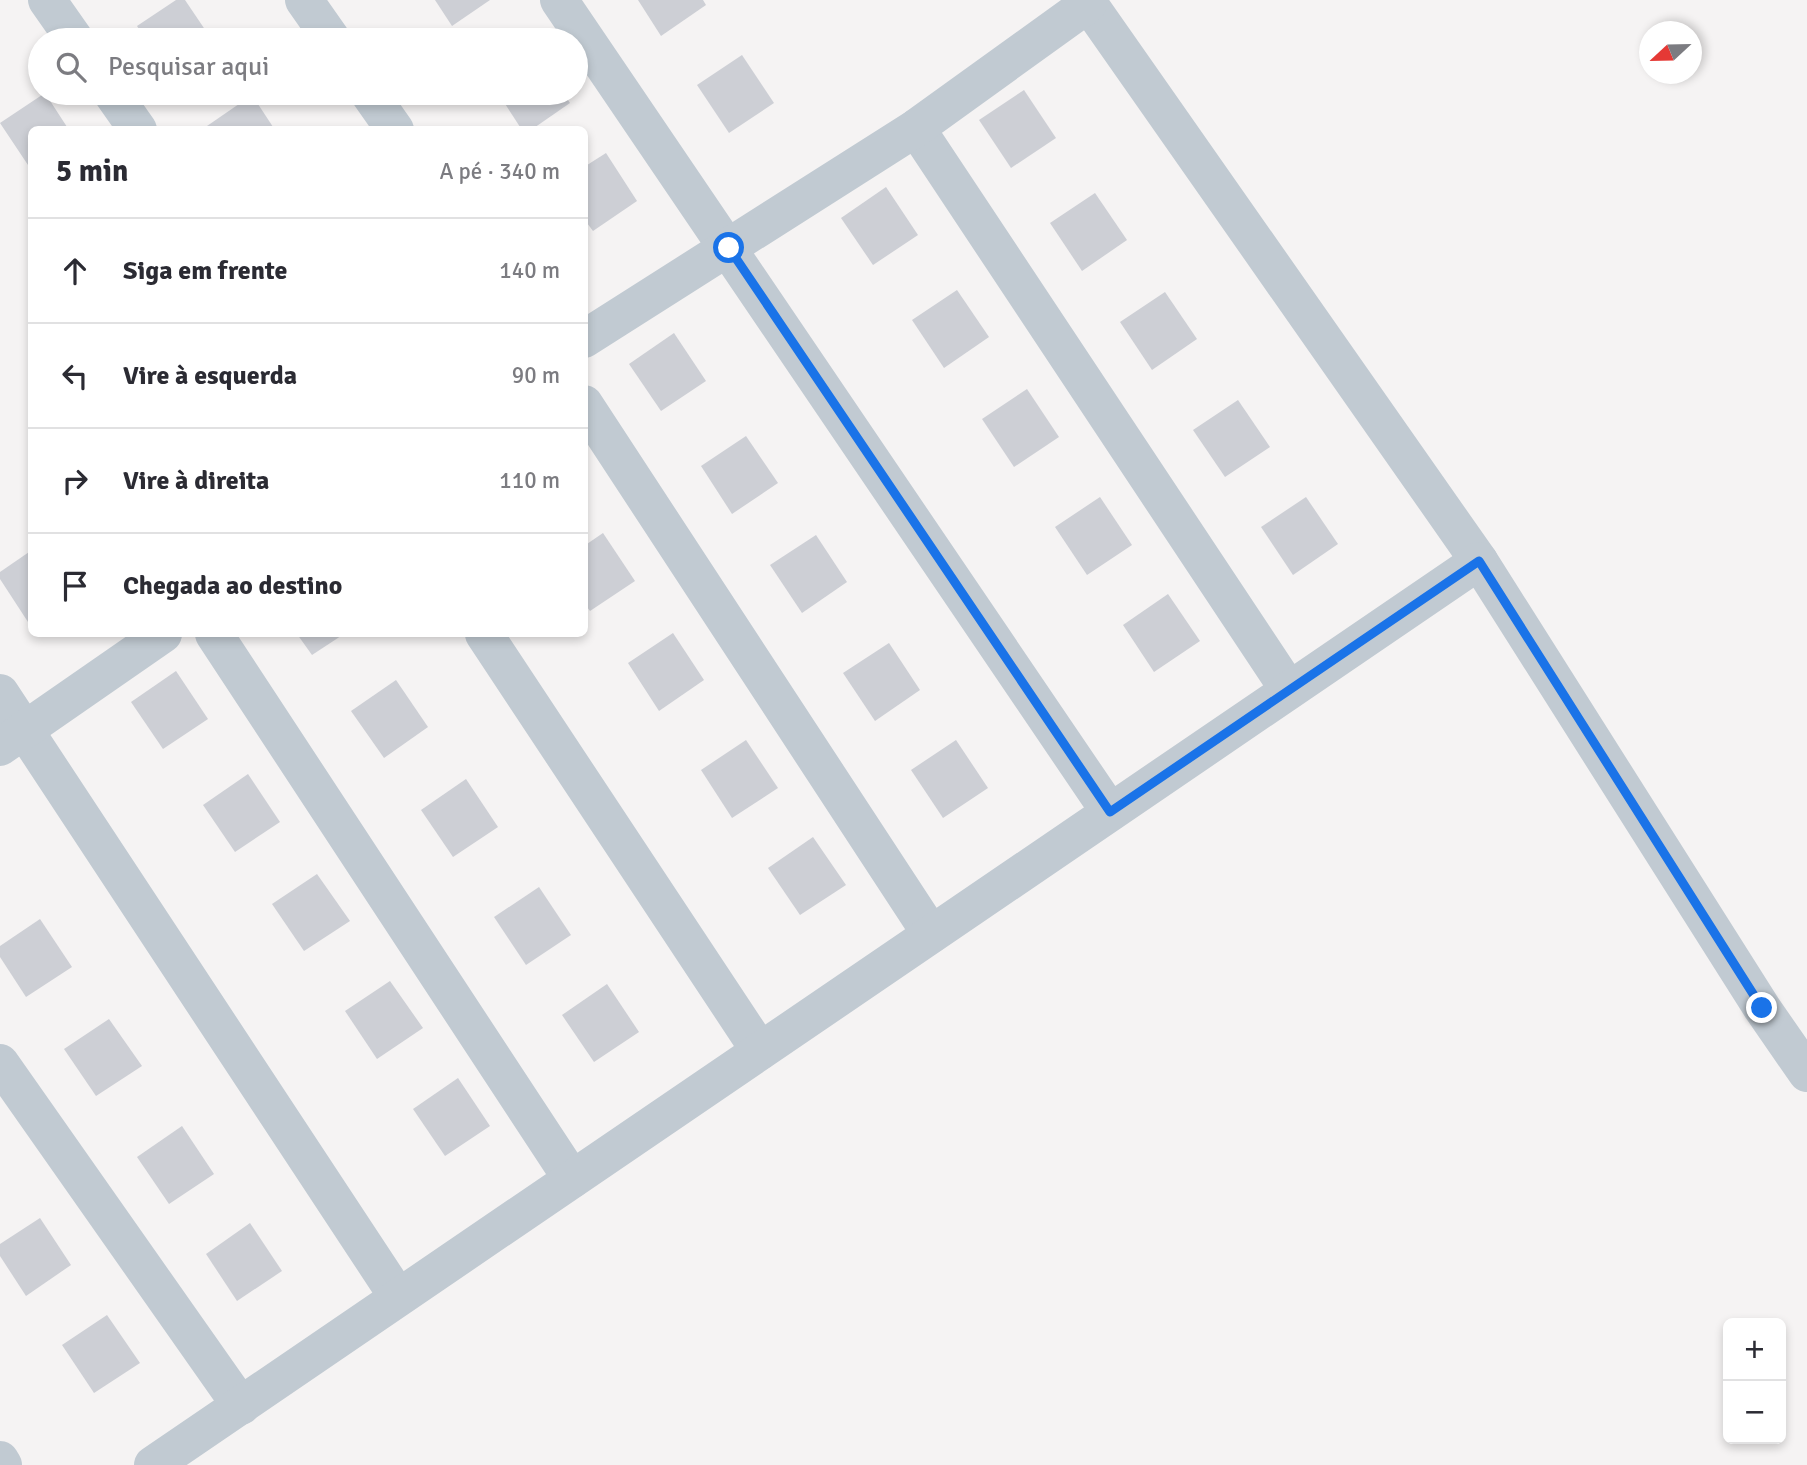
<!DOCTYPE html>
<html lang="pt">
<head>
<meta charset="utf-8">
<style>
	:root { --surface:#fff; --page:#f2f2f3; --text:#2b2b33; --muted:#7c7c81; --line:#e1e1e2 }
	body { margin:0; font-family:Signika,sans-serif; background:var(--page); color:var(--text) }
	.controls { position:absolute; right:21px; bottom:21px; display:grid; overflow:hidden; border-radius:10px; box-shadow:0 4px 10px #0003 }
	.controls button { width:63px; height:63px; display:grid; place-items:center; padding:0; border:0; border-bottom:2px solid var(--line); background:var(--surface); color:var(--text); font:35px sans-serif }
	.compass { position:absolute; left:1639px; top:21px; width:63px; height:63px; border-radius:50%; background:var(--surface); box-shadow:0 4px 10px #0003; rotate:248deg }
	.stop { position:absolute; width:21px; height:21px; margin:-16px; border:5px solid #1a73e8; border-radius:50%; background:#fff }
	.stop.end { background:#1a73e8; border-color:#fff; box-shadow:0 2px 7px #0008 }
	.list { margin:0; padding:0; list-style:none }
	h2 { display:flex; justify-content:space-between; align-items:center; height:91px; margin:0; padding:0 28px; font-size:30px }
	h2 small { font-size:23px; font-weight:400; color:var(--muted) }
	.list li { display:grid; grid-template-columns:46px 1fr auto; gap:21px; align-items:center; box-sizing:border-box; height:105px; padding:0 28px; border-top:2px solid var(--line) }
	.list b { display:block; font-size:26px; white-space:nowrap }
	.list em { font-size:23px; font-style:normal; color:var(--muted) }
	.icon { flex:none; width:38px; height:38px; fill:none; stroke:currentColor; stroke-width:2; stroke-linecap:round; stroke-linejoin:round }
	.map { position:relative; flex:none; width:1807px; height:1465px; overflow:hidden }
	.search { position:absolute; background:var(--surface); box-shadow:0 4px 10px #0003; left:28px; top:28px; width:560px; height:77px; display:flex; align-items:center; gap:18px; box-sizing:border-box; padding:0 24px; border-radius:38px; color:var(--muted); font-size:26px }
	.panel { position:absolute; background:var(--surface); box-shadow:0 4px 10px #0003; left:28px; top:126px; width:560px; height:511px; border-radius:10px }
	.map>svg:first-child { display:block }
	.building { fill:#cdcfd5 }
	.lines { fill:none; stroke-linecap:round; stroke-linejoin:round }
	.minor { stroke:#c1cad2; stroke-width:38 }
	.route { stroke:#1a73e8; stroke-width:9 }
</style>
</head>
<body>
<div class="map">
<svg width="1807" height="1465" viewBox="0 0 1807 1465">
	<rect width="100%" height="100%" fill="#f5f3f3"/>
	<g class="building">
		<path d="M 176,0 L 185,0 L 212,40 L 146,40 L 137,26 Z"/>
		<path d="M 435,0 L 490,0 L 452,26 Z"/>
		<path d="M 638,0 L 703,0 L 706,5 L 661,36 Z"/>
		<path d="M 742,55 L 774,103 L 729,133 L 697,85 Z"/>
		<path d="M 1024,90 L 1056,138 L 1011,168 L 979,120 Z"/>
		<path d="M 45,93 L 69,130 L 32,130 L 32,171 L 0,123 Z"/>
		<path d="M 498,93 L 563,93 L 570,103 L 531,130 L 522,130 Z"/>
		<path d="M 252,95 L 275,130 L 209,130 L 207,126 Z"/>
		<path d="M 606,153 L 637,201 L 593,231 L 584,219 L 584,167 Z"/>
		<path d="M 886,187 L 918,235 L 873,265 L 841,218 Z"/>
		<path d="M 1095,193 L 1127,240 L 1082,271 L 1050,223 Z"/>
		<path d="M 957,290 L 989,337 L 944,368 L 912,320 Z"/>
		<path d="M 1165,292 L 1197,339 L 1152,370 L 1120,322 Z"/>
		<path d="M 674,333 L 706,381 L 661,411 L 629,364 Z"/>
		<path d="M 1027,389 L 1059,437 L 1014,467 L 982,419 Z"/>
		<path d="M 1238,400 L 1270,447 L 1225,477 L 1193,430 Z"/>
		<path d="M 746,436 L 778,483 L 732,514 L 701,466 Z"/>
		<path d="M 1100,497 L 1132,545 L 1087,575 L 1055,527 Z"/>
		<path d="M 1306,497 L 1338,544 L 1293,575 L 1261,527 Z"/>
		<path d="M 603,533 L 635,581 L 590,611 L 584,603 L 584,546 Z"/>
		<path d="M 816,535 L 847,582 L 802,613 L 770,565 Z"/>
		<path d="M 32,550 L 32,619 L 28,622 L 0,579 L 0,572 Z"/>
		<path d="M 1168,594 L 1200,641 L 1154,672 L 1123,625 Z"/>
		<path d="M 673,633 L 704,680 L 659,711 L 628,663 Z"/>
		<path d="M 297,634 L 344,634 L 312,655 Z"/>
		<path d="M 889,643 L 920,690 L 875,721 L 843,673 Z"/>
		<path d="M 176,671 L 208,719 L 163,749 L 131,702 Z"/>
		<path d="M 396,680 L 428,727 L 384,758 L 351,711 Z"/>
		<path d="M 746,740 L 778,788 L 732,818 L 701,770 Z"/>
		<path d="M 956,740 L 988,788 L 943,818 L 911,770 Z"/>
		<path d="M 248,774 L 280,822 L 235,852 L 203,805 Z"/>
		<path d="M 466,779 L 498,827 L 453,857 L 421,810 Z"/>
		<path d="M 813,837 L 846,885 L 800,915 L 768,868 Z"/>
		<path d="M 317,874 L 350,921 L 304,951 L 272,904 Z"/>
		<path d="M 539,887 L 571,935 L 526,965 L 494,917 Z"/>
		<path d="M 40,919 L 72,967 L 26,997 L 0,957 L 0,946 Z"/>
		<path d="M 390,981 L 423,1028 L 377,1059 L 345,1011 Z"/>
		<path d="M 607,984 L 639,1032 L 594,1062 L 562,1015 Z"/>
		<path d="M 109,1019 L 142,1066 L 96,1096 L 64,1049 Z"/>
		<path d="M 458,1078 L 490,1126 L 445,1156 L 413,1109 Z"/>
		<path d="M 182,1126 L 214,1174 L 169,1204 L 137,1157 Z"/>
		<path d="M 40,1218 L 71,1265 L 26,1296 L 0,1256 L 0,1244 Z"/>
		<path d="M 250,1223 L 282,1271 L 237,1301 L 206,1254 Z"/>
		<path d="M 107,1315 L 140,1363 L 94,1393 L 62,1345 Z"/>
	</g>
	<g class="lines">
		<g class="minor">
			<path d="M 47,0 L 75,40"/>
			<path d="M 304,0 L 332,40"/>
			<path d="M 559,0 L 1110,812"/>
			<path d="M 1086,0 L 1479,561 L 1762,1008 L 1807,1073"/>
			<path d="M 112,93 L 138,130"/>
			<path d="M 369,93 L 395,130"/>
			<path d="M 916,128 L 1289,690"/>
			<path d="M 584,339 L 916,128 L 1088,4"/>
			<path d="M 584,404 L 931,934"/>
			<path d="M 214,634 L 572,1179"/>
			<path d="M 484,634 L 760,1051"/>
			<path d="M 0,693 L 398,1297"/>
			<path d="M 0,747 L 163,634"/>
			<path d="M 0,1063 L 241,1406"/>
			<path d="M 0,1460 L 3,1465"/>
			<path d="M 153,1465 L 1479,561"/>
		</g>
	</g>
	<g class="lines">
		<path class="route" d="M 729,248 L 1110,812 L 1479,561 L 1762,1008"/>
	</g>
</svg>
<div class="controls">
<button>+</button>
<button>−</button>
</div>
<svg class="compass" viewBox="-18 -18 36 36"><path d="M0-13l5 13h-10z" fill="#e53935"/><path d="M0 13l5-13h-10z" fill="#7c7c81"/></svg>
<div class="stop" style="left:729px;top:248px"></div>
<div class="stop end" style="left:1762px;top:1008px"></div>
<div class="search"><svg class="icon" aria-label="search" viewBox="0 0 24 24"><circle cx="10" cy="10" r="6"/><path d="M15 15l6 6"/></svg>Pesquisar aqui</div>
<section class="panel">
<h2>5 min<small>A pé · 340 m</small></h2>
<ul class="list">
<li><svg class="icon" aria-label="ahead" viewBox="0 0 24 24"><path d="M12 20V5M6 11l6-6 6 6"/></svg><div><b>Siga em frente</b></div><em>140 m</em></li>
<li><svg class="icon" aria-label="left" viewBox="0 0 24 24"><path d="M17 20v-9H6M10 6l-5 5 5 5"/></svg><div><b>Vire à esquerda</b></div><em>90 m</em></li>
<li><svg class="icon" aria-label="right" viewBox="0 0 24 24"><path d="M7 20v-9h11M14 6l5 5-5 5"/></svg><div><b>Vire à direita</b></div><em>110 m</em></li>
<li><svg class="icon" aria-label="arrive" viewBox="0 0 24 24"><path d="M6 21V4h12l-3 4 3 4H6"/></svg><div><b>Chegada ao destino</b></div></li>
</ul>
</section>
</div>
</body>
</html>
